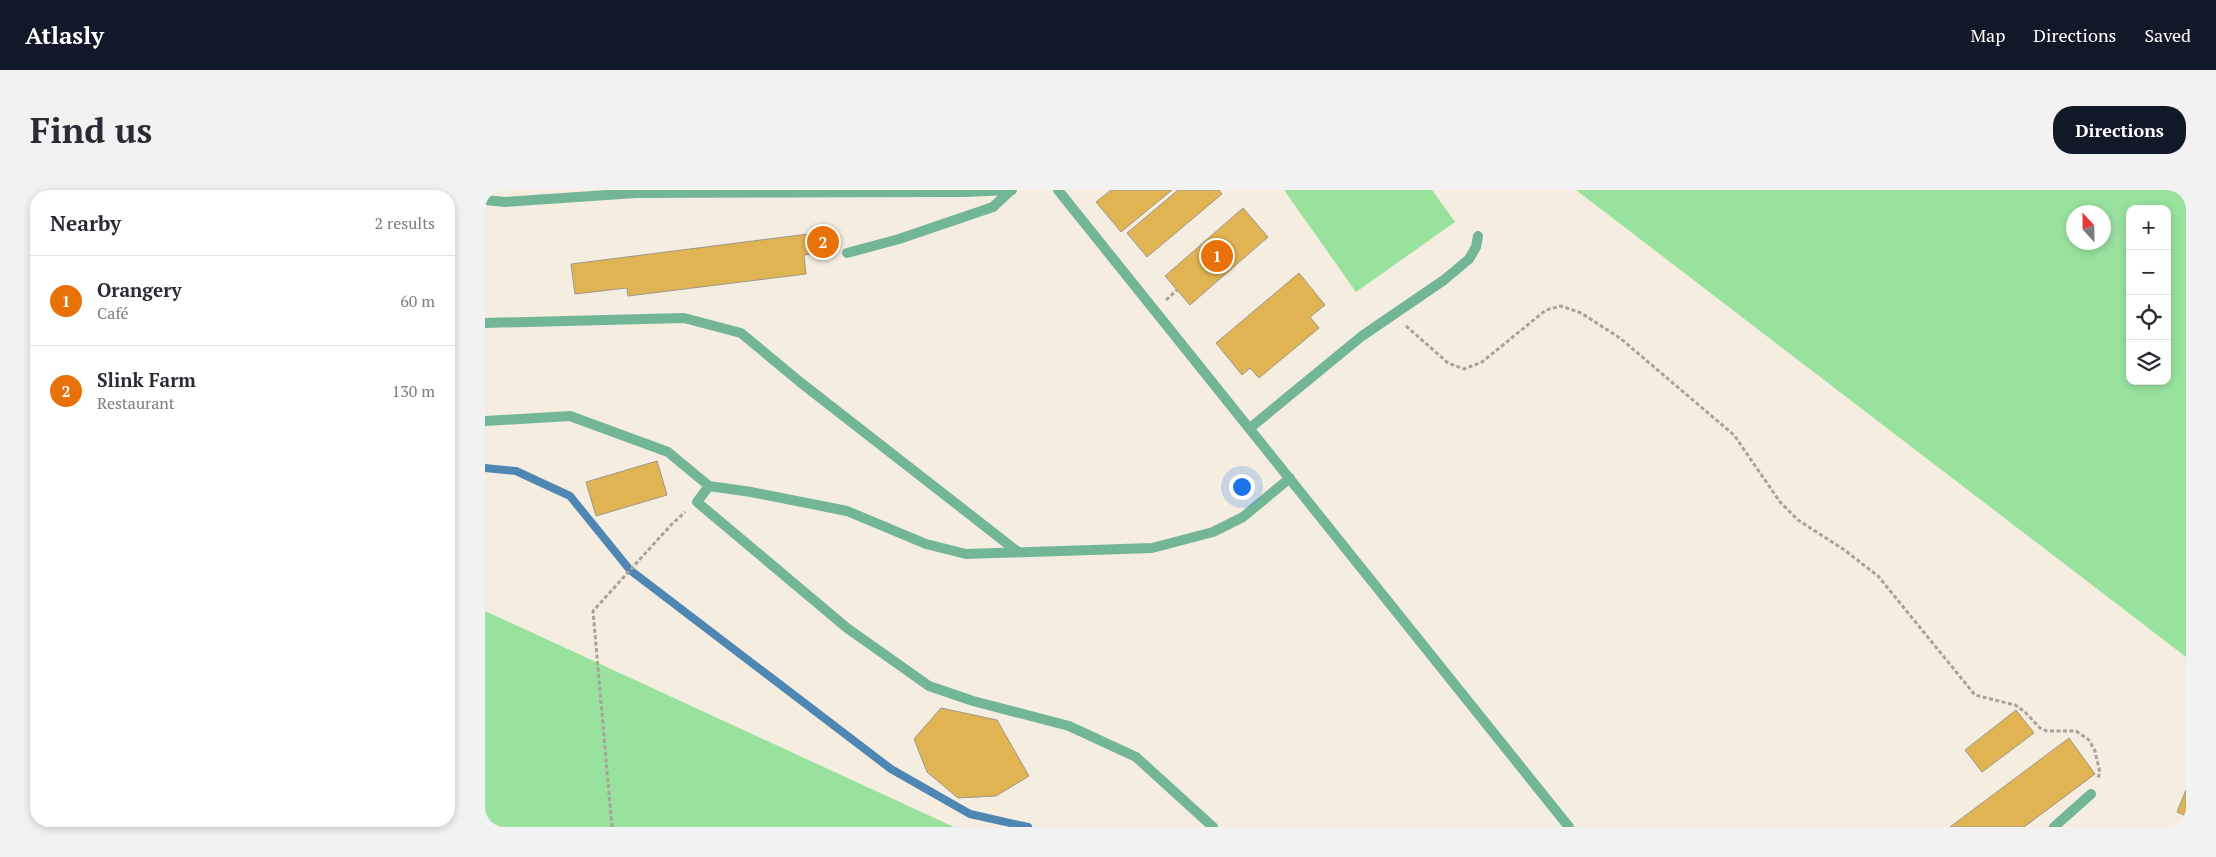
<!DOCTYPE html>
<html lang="en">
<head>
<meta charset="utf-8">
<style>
	:root { --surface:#fff; --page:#f2f2f3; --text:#2b2b33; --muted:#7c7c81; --line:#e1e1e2; --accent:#111827 }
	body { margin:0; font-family:"PT Serif",serif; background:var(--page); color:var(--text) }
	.controls { position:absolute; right:15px; top:15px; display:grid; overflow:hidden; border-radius:10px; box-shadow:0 2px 8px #0003 }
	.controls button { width:45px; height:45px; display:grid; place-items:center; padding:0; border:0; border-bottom:1px solid var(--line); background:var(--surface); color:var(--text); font:25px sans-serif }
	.compass { position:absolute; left:1581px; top:15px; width:45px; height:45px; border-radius:50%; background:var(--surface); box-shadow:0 2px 8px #0003; rotate:338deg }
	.you { position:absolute; left:756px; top:296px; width:18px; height:18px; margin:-12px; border:4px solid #fff; border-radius:50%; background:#1a73e8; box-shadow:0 0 0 8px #1a73e833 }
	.badge { display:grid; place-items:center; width:32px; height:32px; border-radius:50%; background:var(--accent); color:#fff; font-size:16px; font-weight:700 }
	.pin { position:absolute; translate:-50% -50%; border:2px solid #fff; box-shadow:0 1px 5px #0006 }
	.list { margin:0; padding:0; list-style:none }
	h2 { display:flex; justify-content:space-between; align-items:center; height:65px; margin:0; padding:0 20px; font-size:21px }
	h2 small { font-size:16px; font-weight:400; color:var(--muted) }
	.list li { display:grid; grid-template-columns:32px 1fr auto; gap:15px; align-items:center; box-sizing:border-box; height:90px; padding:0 20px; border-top:1px solid var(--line) }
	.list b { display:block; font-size:19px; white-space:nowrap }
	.list p { margin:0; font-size:16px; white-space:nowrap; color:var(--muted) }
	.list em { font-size:16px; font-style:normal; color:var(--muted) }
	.icon { flex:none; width:28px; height:28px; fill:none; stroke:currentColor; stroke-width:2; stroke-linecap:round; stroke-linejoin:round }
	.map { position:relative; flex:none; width:1701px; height:637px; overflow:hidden; border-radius:20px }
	header { display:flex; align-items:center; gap:30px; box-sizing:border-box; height:70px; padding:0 25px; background:var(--accent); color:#fff }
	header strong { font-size:24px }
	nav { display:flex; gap:28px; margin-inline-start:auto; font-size:18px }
	.intro { display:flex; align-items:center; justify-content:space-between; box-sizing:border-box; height:120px; padding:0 30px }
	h1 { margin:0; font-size:35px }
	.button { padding:12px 22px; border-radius:20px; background:var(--accent); color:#fff; font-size:18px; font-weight:700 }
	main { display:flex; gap:30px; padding:0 30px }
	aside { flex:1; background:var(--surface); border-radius:20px; box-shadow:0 2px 8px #0003 }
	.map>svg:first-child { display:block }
	.green { fill:#99e29e; fill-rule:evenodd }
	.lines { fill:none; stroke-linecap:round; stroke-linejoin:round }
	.stream { stroke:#4e87b4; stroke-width:8 }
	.building { fill:#e0b452; stroke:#9e978b }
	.path { stroke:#a8a299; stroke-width:3; stroke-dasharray:4 2.5; stroke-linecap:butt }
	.lane { stroke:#73b696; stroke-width:10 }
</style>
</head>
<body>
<header>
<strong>Atlasly</strong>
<nav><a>Map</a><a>Directions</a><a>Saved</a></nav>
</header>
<div class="intro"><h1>Find us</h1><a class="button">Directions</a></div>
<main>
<aside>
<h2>Nearby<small>2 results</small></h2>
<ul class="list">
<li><span class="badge" style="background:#e8710a">1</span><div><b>Orangery</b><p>Café</p></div><em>60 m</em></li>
<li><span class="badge" style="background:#e8710a">2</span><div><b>Slink Farm</b><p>Restaurant</p></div><em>130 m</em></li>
</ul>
</aside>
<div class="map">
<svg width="1701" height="637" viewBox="0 0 1701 637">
	<rect width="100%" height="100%" fill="#f4ede0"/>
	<g class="green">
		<path d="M 799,0 L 947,0 L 970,32 L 871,102 Z"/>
		<path d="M 1091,0 L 1701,0 L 1701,467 ZM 1645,19 L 1682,19 L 1682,191 L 1645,191 ZM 1618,22 L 1618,52 L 1588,52 L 1588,22 Z"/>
		<path d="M 0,421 L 469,637 L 0,637 Z"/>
	</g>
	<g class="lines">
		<path class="stream" d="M 0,278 L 31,281 L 85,306 L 145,380 L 406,579 L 485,624 L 543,637"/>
	</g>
	<g class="building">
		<path d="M 626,0 L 687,0 L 636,42 L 611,12 Z"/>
		<path d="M 693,0 L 734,0 L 737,4 L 662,67 L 642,43 Z"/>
		<path d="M 758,18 L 783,47 L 705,115 L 680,86 Z"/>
		<path d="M 347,41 L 350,61 L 319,65 L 321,84 L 143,106 L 142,98 L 90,104 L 86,74 Z"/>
		<path d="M 814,83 L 840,115 L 825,127 L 834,138 L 774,188 L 765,178 L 757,185 L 731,153 Z"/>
		<path d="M 172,271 L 182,305 L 111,326 L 101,292 Z"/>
		<path d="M 456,518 L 512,530 L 544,586 L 511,606 L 473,608 L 442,582 L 429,549 Z"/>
		<path d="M 1531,520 L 1549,543 L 1497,582 L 1480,560 Z"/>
		<path d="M 1584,548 L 1610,584 L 1539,637 L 1465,637 Z"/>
		<path d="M 1701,600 L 1701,626 L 1692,622 Z"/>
	</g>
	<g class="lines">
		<g class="path">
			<path d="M 681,110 L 692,100"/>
			<path d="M 921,136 L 963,173 L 979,179 L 997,172 L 1061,120 L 1076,116 L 1096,123 L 1135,148 L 1249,245 L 1295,312 L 1313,330 L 1358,359 L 1393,386 L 1490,505 L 1530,515 L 1540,522 L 1555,538 L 1562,541 L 1591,541 L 1604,550 L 1610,561 L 1615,583 L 1612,590"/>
			<path d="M 127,637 L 108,421 L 186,335 L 200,322"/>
		</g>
		<g class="lane">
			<path d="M 573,0 L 1084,637"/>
			<path d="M 0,10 L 20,12 L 151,3 L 480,2 L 527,0"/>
			<path d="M 362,63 L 414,49 L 508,17 L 526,0"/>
			<path d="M 0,133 L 199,128 L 256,143 L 315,192 L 533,362"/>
			<path d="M 0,231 L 85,226 L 183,262 L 224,296"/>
			<path d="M 765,238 L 877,146 L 959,90 L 984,69 L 991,57 L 993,46"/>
			<path d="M 728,637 L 651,567 L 584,536 L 488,511 L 444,496 L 362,438 L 212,312 L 224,296 L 266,302 L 362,321 L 441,354 L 481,364 L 667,358 L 728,342 L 758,327 L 805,288"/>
			<path d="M 1569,637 L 1606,604"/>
		</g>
	</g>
</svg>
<div class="controls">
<button>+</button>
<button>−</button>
<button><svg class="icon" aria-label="locate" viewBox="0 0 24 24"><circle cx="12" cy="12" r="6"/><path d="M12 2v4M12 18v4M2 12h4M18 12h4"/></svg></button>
<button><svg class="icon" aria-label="layers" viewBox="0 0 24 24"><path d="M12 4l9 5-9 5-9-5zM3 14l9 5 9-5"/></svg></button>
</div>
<svg class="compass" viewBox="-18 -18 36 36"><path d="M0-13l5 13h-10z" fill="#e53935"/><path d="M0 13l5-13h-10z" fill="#7c7c81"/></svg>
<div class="you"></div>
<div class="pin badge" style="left:732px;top:66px;background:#e8710a">1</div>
<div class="pin badge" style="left:338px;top:52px;background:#e8710a">2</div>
</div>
</main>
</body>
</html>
